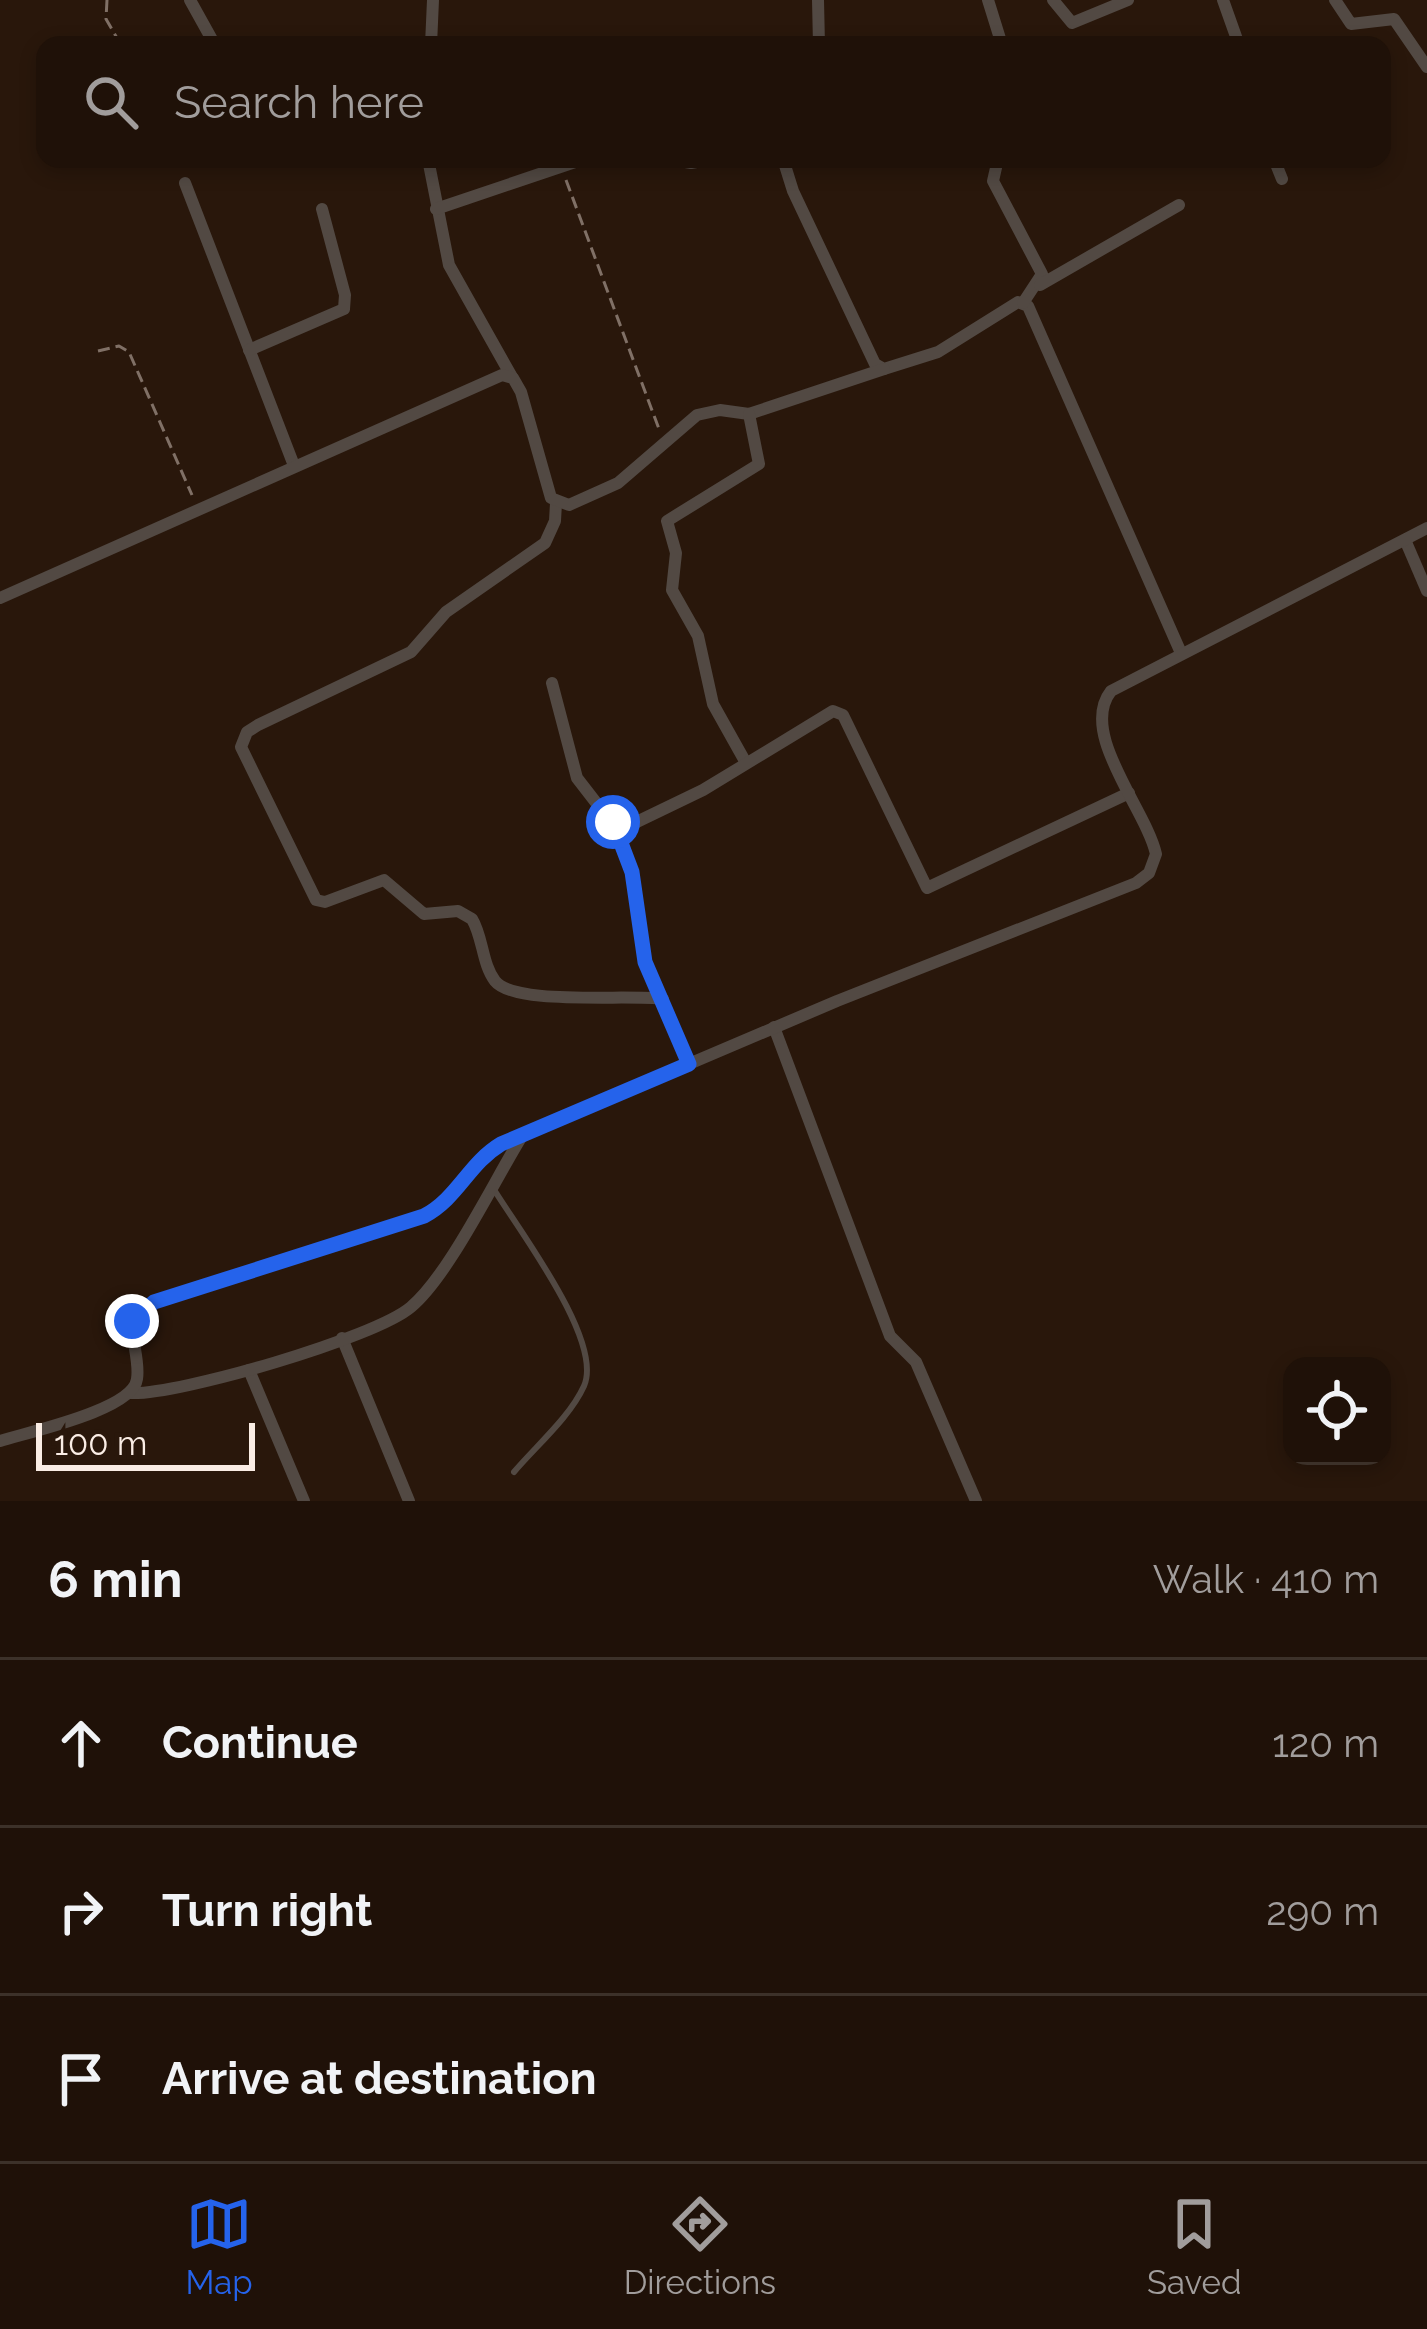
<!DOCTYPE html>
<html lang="en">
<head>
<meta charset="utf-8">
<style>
	:root { --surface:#1f1108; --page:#2c1f16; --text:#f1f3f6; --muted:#a19d9c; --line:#3c3129; --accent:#2563eb }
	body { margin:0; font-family:Raleway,sans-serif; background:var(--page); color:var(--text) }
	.controls { position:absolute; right:36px; bottom:36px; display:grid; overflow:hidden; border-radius:24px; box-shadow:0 6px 18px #0003 }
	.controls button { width:108px; height:108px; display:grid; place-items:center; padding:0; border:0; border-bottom:3px solid var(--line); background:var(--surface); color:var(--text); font:60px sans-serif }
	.scale { position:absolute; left:36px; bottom:30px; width:219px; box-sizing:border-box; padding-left:12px; border:6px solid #faede5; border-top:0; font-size:33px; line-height:42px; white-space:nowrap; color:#faede5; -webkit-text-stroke:9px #29170b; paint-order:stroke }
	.stop { position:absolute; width:36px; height:36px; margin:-27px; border:9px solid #2563eb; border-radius:50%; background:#fff }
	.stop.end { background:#2563eb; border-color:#fff; box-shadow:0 3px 12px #0008 }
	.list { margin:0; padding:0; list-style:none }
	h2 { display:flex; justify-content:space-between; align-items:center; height:156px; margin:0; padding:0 48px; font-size:51px }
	h2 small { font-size:39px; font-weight:400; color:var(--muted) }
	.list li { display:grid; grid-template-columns:78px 1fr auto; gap:36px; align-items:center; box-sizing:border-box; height:168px; padding:0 48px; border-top:3px solid var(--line) }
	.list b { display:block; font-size:45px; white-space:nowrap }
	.list em { font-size:39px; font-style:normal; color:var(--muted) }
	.icon { flex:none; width:66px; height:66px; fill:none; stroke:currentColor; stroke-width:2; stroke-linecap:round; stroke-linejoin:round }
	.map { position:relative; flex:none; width:1427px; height:1501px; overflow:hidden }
	.search { position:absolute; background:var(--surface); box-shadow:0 6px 18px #0003; left:36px; right:36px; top:36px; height:132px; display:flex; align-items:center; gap:30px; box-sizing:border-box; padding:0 42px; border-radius:24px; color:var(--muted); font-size:45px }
	.sheet { height:660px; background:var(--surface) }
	nav { display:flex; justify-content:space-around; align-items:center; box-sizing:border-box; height:168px; border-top:3px solid var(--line); background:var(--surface); font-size:33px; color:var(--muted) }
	nav a { display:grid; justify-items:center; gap:6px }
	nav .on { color:var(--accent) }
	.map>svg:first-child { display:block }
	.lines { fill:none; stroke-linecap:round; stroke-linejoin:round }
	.path { stroke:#807066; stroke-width:3; stroke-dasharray:12 6; stroke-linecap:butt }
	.lane { stroke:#524943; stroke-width:6 }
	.street { stroke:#524943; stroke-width:12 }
	.route { stroke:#2563eb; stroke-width:15 }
</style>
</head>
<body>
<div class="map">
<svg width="1427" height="1501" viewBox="0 0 1427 1501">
	<rect width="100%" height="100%" fill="#29170b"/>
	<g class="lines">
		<g class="path">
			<path d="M 107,0 L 106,19 L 121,45"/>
			<path d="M 566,180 L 659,429"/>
			<path d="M 98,351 L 119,346 L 129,352 L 192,495"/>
		</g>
		<path class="lane" d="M 493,1188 C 518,1229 604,1341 584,1386 C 570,1417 536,1446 514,1472"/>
		<g class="street">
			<path d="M 190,0 L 215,45"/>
			<path d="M 818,0 L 819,45"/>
			<path d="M 988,0 L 1002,45"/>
			<path d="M 1053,0 L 1072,23 L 1128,0"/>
			<path d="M 1223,0 L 1239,45"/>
			<path d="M 1335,0 L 1351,24 L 1394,19 L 1427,67"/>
			<path d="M 431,45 L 433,0"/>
			<path d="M 428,159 L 449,265 L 512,377"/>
			<path d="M 670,159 L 691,163 L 712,159"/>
			<path d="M 783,159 L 793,191 L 875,364 L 884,369 L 938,352 L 1018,302 L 1028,306 L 1181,653"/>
			<path d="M 998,159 L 993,181 L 1042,274 L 1023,303"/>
			<path d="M 1274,159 L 1282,179"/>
			<path d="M 185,183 L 293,463"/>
			<path d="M 436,209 L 584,159"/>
			<path d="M 1040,285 L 1179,205"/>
			<path d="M 249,350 L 344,309 L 345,295 L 322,209"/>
			<path d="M 556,503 L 555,521 L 545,543 L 446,612 L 411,652 L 258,725 L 247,732 L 241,747 L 316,900 L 325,902 L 384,880 L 424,914 L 458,911 L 472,919 C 483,937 482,964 495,981 C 515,1006 628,994 663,999"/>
			<path d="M 1406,542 L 1427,591"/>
			<path d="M 0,598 L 502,375 L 513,378 L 521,392 L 551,498 L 569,505 L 618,483 L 697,415 L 720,410 L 749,414 L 884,369"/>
			<path d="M 552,683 L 577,778 L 618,831 L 632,872 L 645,962 L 689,1065"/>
			<path d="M 746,763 L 713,704 L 698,636 L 672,590 L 676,553 L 667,521 L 759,464 L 749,414"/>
			<path d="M 618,831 L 703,790 L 833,711 L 843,715 L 927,888 L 1129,793"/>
			<path d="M 774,1027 L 890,1336 L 916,1362 L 976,1501"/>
			<path d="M 342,1338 L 409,1501"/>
			<path d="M 249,1370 L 304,1501"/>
			<path d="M 131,1393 C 178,1395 375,1338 411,1307 C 449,1275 494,1181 522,1136"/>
			<path d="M 0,1441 C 28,1432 133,1410 137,1379 C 140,1361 131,1340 132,1321 L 154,1302 L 423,1216 C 458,1198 468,1163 501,1144 L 837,1001 L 1136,883 L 1149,873 L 1156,854 C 1146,809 1078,733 1111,691 L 1427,528"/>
		</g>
	</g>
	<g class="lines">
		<path class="route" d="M 132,1321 L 154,1302 L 424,1216 C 458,1198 468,1164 501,1144 L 689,1064 L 645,962 L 632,872 L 613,822"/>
	</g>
</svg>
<div class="controls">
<button><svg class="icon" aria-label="locate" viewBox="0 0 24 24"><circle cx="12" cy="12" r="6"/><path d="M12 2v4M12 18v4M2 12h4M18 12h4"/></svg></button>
</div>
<div class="scale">100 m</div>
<div class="stop" style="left:613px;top:822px"></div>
<div class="stop end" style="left:132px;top:1321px"></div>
<div class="search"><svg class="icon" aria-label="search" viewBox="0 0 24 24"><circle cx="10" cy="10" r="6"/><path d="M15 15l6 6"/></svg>Search here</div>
</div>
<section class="sheet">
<h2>6 min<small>Walk · 410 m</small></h2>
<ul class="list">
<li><svg class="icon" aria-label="ahead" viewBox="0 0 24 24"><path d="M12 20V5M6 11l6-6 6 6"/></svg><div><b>Continue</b></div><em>120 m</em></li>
<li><svg class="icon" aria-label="right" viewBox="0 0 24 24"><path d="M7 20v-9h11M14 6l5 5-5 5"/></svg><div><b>Turn right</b></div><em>290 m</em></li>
<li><svg class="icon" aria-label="arrive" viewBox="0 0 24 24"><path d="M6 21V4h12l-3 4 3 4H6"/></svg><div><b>Arrive at destination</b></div></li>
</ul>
</section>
<nav>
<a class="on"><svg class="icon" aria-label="map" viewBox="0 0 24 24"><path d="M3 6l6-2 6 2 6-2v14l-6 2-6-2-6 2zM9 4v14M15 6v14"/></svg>Map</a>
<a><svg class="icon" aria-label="directions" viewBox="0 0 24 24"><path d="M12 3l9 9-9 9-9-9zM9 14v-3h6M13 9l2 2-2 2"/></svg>Directions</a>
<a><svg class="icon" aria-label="saved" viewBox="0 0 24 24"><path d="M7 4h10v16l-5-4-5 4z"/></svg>Saved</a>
</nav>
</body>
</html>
